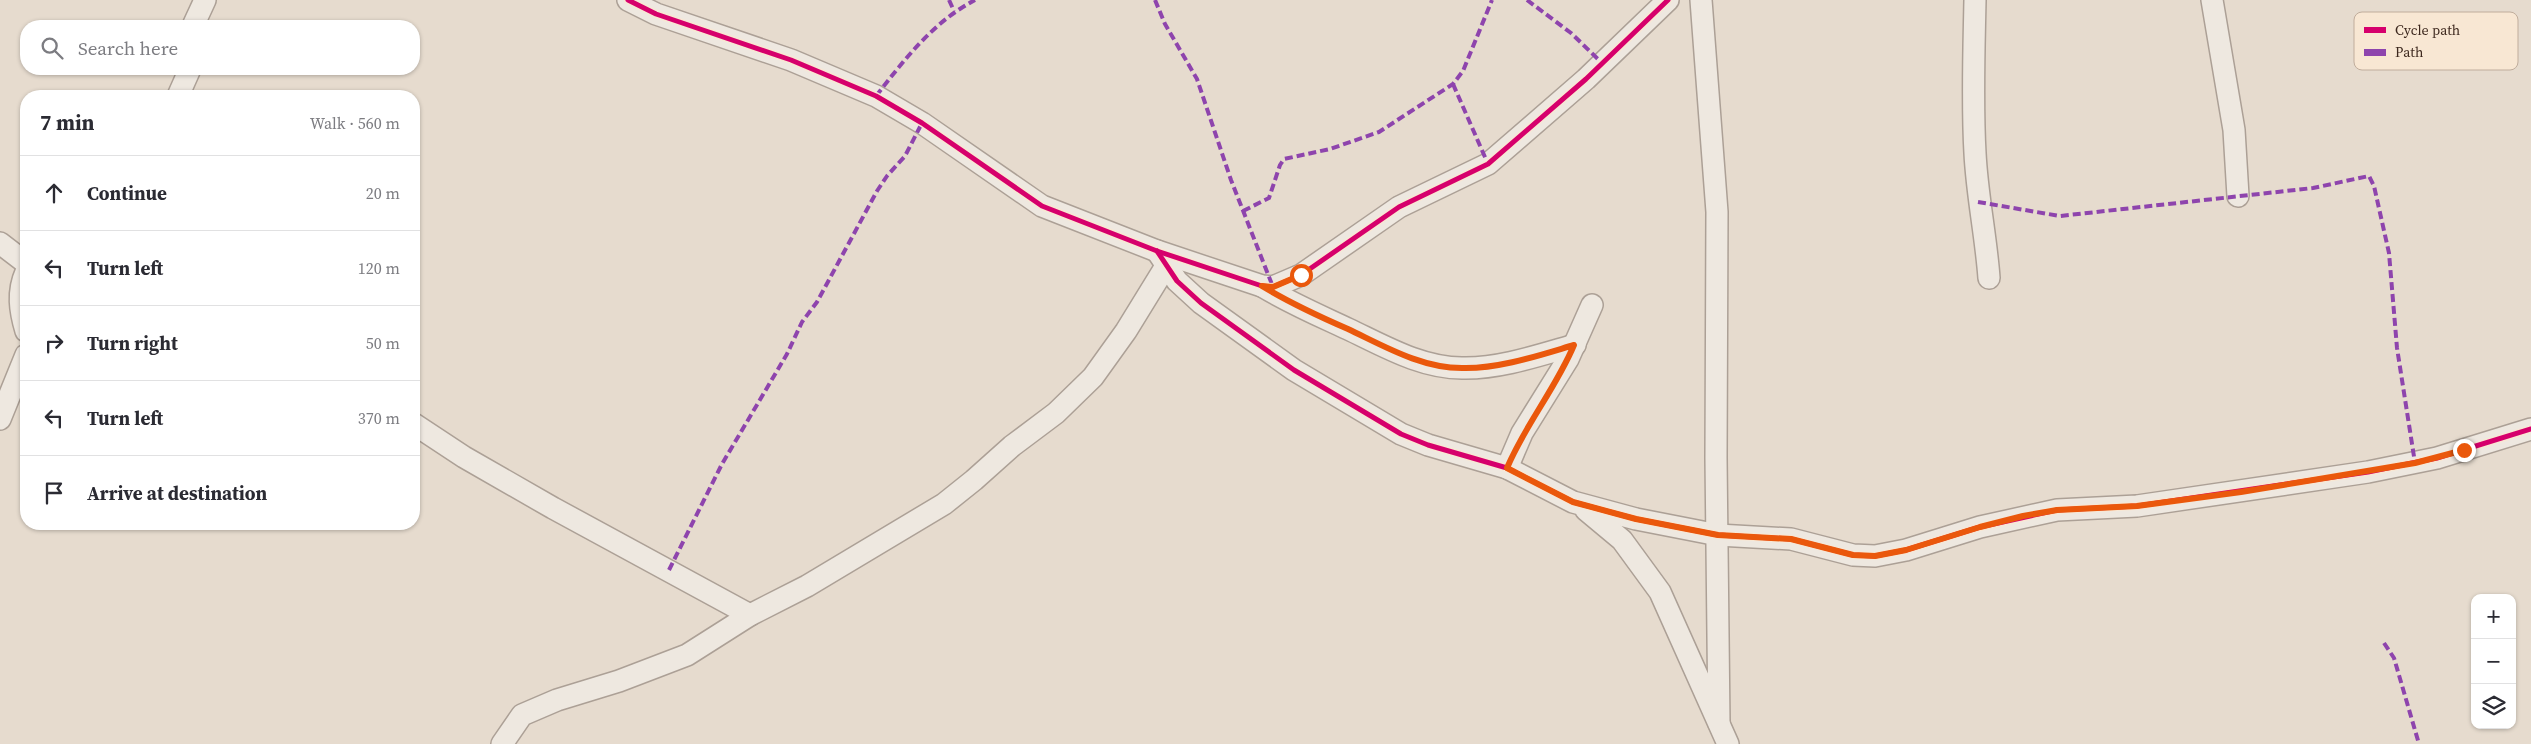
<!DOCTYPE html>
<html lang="en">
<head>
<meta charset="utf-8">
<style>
	:root { --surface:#fff; --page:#f7f7f7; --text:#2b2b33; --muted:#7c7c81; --line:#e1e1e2 }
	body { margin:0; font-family:"Source Serif 4",serif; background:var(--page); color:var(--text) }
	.controls { position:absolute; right:15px; bottom:15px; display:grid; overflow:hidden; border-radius:10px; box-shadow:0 1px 4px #0004 }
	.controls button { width:45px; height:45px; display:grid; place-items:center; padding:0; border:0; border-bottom:1px solid var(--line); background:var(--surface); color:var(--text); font:25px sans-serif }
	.stop { position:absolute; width:15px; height:15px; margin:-11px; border:4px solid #ea580c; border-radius:50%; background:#fff }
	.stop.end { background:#ea580c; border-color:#fff; box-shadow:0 1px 5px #0008 }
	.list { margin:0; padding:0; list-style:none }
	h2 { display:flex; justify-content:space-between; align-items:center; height:65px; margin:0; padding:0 20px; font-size:21px }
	h2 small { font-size:16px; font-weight:400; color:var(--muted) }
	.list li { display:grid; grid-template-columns:32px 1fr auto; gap:15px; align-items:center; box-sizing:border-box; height:75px; padding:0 20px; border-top:1px solid var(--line) }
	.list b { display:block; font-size:19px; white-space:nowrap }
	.list em { font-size:16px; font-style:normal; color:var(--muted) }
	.icon { flex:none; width:28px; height:28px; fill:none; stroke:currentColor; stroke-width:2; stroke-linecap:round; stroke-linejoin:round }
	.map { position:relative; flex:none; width:2531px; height:744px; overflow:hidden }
	.search { position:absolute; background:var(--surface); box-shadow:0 1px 4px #0004; left:20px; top:20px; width:400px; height:55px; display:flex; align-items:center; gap:12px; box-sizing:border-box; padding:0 18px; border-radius:20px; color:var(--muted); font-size:19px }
	.panel { position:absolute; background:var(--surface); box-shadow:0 1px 4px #0004; left:20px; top:90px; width:400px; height:440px; border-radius:20px }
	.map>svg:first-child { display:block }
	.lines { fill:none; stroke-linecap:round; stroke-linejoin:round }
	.minor-casing { stroke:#aca096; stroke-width:24 }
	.minor { stroke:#eee8e0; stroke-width:21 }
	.quiet { stroke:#8e44ad; stroke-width:4; stroke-dasharray:8 4; stroke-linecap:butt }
	.cycleway-casing { stroke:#f8e7d3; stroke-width:8 }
	.cycleway { stroke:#d6006c; stroke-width:5 }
	.route { stroke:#ea580c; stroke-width:6 }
	.key { fill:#f8e7d3; stroke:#c0ad9c; stroke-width:1 }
	.key-label { font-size:14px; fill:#3c271d }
</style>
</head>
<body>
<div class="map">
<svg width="2531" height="744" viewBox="0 0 2531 744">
	<rect width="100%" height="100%" fill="#e6dbce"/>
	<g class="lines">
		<defs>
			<g id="minor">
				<path d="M 628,0 L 656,14 L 791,60 L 876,96 L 922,123 L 1042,206 L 1157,251 L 1262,286 L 1273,287 L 1301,275 L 1399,207 L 1488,164 L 1586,79 L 1668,0"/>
				<path d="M 1701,0 L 1717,212 L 1716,458 L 1719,723"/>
				<path d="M 1975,0 C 1974,51 1972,102 1975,153 C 1977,195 1986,236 1989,278"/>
				<path d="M 2212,0 L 2234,130 L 2238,196"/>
				<path d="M 193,26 L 205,0"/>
				<path d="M 178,96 L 190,69"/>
				<path d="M 0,243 L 26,263"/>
				<path d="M 1157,251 L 1177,281 L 1201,303 L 1294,370 L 1401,434 L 1428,445 L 1507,468 L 1573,502 L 1636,519 L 1718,535 L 1791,539 L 1853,555 L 1875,556 L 1906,550 L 1980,527 L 2057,510 L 2137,506 L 2368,472 L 2437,458 L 2531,429"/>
				<path d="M 26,272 C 17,292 20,311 26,331"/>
				<path d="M 1262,286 C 1290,303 1318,315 1348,329 C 1384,346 1421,368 1462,368 C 1499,369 1540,355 1575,345"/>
				<path d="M 0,419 L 26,355"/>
				<path d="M 414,424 L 464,457 L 553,508 L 750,615"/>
				<path d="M 1507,468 L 1522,433 L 1568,359 L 1592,305"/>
				<path d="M 1586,510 L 1622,540 L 1660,592 L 1728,744"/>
				<path d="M 502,744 L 522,715 L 557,700 L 619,681 L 687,655 L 750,615 L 807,586 L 944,504 L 974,480 L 1012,446 L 1056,413 L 1093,377 L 1126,331 L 1166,266"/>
			</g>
		</defs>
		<use href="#minor" class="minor-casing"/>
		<use href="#minor" class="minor"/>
		<g class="quiet">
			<path d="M 949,0 L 954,11"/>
			<path d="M 1155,0 L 1165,24 L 1197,79 L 1231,180 L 1273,287"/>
			<path d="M 1527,0 L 1571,33 L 1602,63"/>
			<path d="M 1453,84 L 1488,164"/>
			<path d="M 876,96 C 905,59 933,22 975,0"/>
			<path d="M 1978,202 L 2060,216 L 2313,188 L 2369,176 L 2374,186 L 2389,253 L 2397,348 L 2415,463"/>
			<path d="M 1243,211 L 1269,198 L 1280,165 L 1284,159 L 1330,149 L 1379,132 L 1453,84 L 1463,71 L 1492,0"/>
			<path d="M 669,570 L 722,464 L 787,354 L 802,322 L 817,302 L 877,191 L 887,176 L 905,156 L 922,123"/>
			<path d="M 2384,643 L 2394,658 L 2419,744"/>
		</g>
		<defs>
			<g id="cycleway">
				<path d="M 628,0 L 656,14 L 791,60 L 876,96 L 922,123 L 1042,206 L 1157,251 L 1262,286 L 1273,287 L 1301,275 L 1399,207 L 1488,164 L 1586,79 L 1668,0"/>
				<path d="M 1157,251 L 1177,281 L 1201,303 L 1294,370 L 1401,434 L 1428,445 L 1507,468 L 1573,502 L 1636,519 L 1718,535 L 1791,539 L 1853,555 L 1875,556 L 1906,550 L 1980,527 L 2057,510 L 2137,506 L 2368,472 L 2437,458 L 2531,429"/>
			</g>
		</defs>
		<use href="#cycleway" class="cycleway-casing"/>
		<use href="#cycleway" class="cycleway"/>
	</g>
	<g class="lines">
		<path class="route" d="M 1301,275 L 1273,287 L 1262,286 C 1290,303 1318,316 1348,329 C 1384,346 1421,368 1462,368 C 1499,369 1540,355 1574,345 C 1556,388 1525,425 1507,468 L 1573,502 L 1636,519 L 1718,535 L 1791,539 L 1853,555 L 1875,556 L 1906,550 L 1980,527 L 2023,516 L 2057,510 L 2137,506 L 2241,492 L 2415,463 L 2464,450"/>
	</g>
	<rect x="2354" y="12" width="164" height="58" rx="8" class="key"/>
	<rect x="2364" y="27" width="22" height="6" fill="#d6006c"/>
	<rect x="2364" y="49" width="22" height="7" fill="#8e44ad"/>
	<g class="key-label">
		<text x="2395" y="35">Cycle path</text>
		<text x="2395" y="57">Path</text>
	</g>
</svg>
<div class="controls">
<button>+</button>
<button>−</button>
<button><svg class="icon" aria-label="layers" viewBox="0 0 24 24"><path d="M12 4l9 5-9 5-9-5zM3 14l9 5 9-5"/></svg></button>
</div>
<div class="stop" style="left:1301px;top:275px"></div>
<div class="stop end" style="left:2464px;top:450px"></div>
<div class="search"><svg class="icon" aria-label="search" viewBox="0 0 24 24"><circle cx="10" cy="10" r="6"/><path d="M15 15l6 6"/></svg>Search here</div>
<section class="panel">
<h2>7 min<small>Walk · 560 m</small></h2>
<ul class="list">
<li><svg class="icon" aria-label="ahead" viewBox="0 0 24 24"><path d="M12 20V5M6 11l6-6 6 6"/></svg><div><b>Continue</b></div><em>20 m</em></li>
<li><svg class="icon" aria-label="left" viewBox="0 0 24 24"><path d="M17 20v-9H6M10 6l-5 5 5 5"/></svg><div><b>Turn left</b></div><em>120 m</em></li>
<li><svg class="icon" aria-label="right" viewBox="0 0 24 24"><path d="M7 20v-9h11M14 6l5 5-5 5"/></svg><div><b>Turn right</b></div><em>50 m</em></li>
<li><svg class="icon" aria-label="left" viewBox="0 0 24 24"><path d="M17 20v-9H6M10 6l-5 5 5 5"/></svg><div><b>Turn left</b></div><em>370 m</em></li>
<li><svg class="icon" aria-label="arrive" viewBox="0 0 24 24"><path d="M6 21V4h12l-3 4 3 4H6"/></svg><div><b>Arrive at destination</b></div></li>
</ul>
</section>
</div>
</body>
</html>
